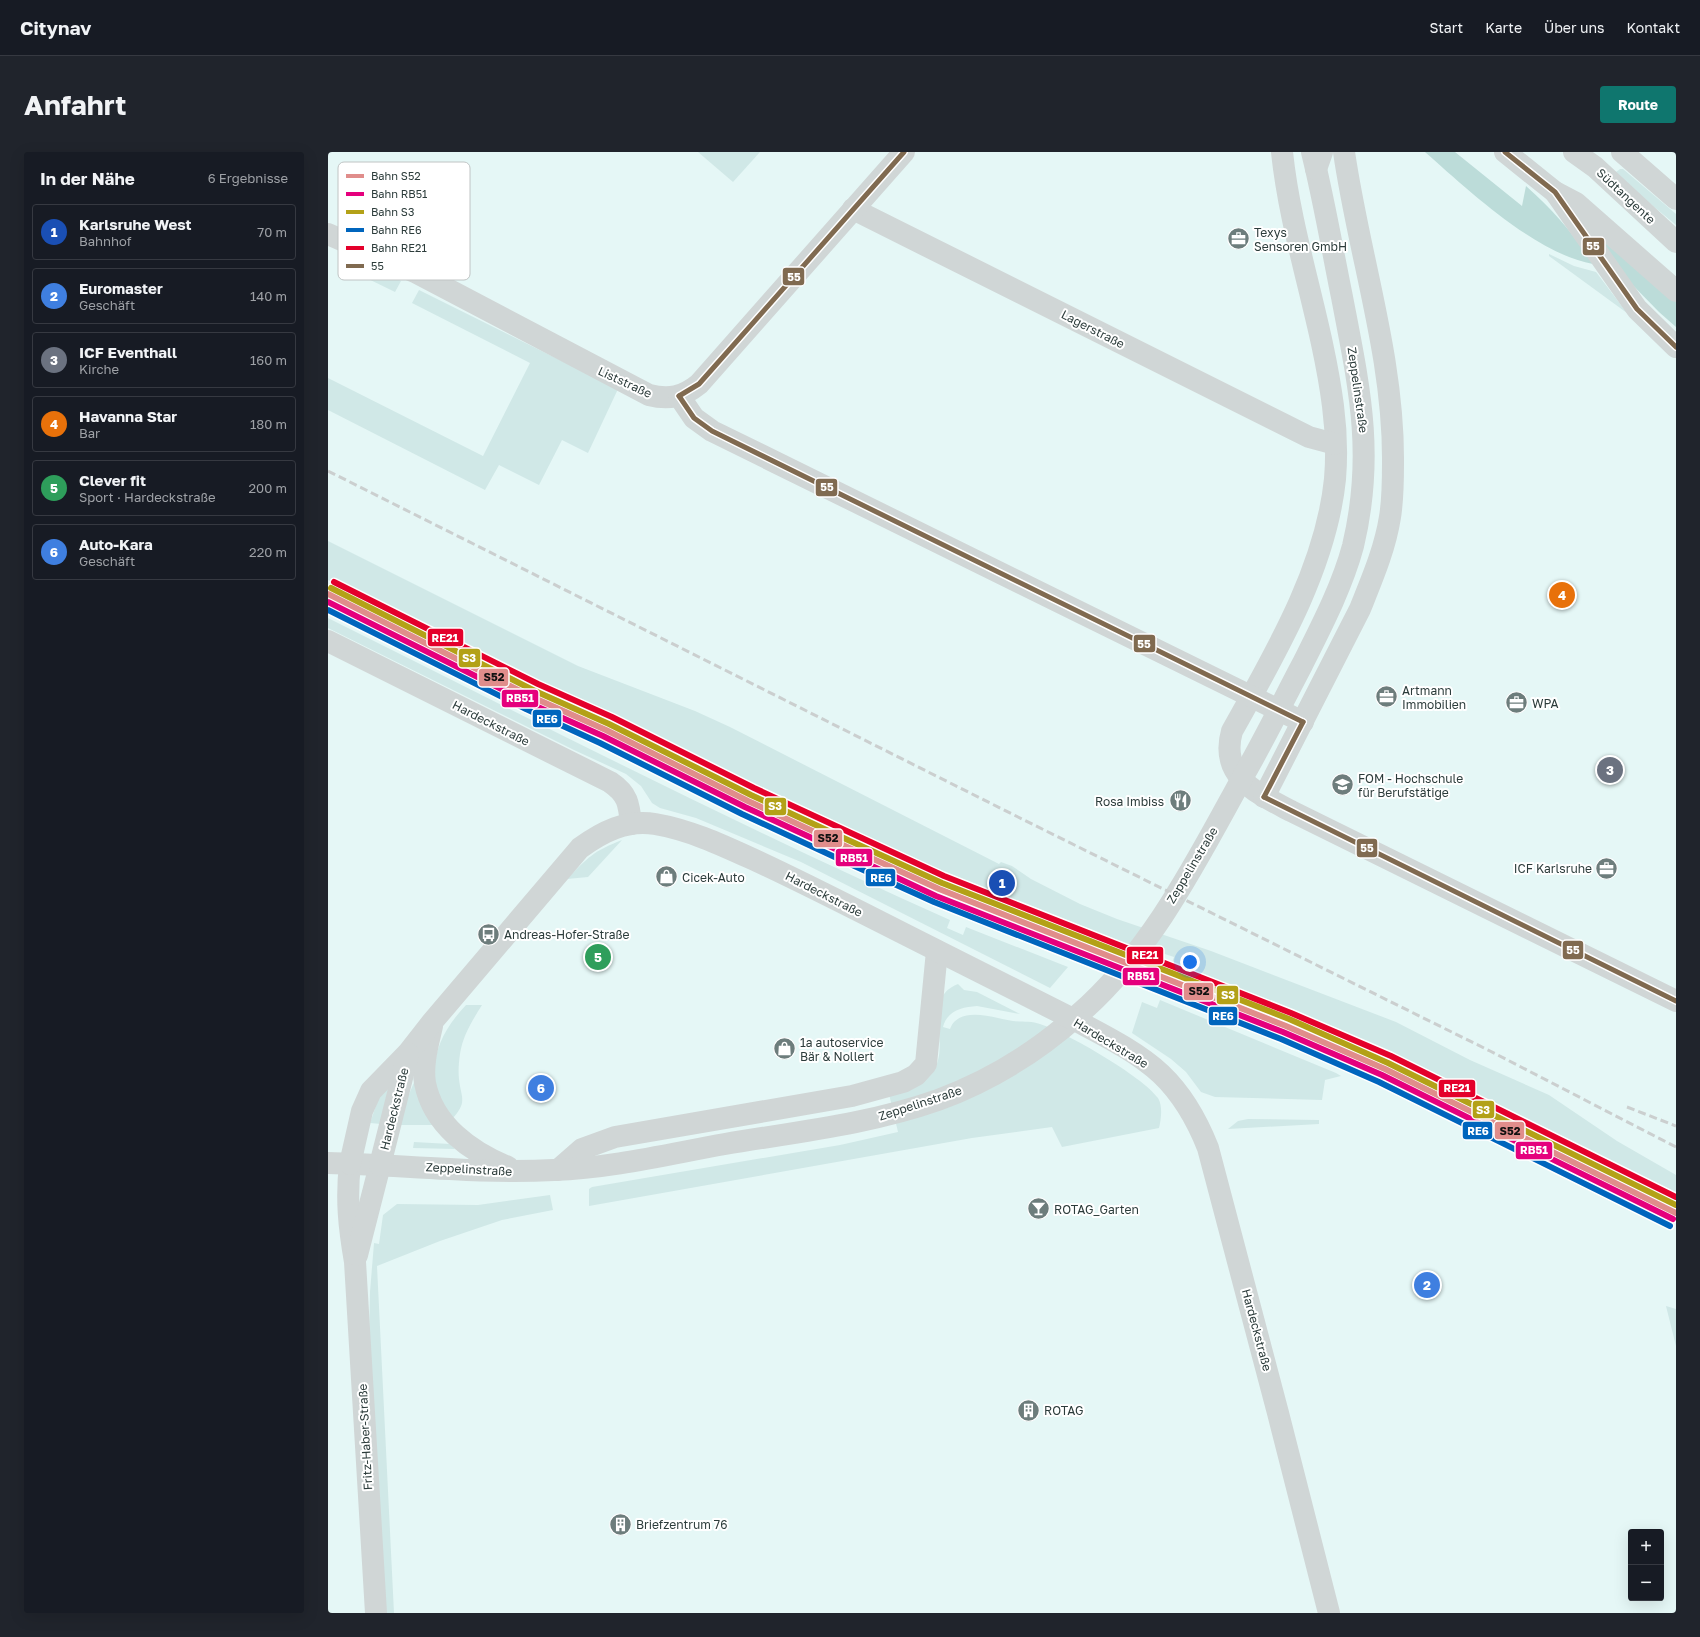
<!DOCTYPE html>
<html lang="de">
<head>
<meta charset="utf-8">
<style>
	:root { --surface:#171b24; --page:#20242c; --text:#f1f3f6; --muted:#9ea1a6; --line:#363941; --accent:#0f766e }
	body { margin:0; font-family:"Golos Text",sans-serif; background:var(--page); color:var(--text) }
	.controls { position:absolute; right:12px; bottom:12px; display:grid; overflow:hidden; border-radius:4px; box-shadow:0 4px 16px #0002 }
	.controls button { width:36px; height:36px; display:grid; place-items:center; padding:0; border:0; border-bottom:1px solid var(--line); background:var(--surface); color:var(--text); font:20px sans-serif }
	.you { position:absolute; left:862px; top:810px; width:14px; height:14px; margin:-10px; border:3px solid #fff; border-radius:50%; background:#1a73e8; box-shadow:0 0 0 6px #1a73e833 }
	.badge { display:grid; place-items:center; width:26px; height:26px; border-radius:50%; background:var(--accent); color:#fff; font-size:13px; font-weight:700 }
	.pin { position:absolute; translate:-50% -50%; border:2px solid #fff; box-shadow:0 1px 4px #0006 }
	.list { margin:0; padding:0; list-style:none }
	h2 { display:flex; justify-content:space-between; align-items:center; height:52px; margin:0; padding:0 16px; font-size:17px }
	h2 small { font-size:13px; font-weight:400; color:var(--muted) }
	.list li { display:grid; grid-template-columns:26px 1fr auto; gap:12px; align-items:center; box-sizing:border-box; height:56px; margin:0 8px 8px; padding:0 8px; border:1px solid var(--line); border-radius:4px }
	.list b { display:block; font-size:15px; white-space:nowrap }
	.list p { margin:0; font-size:13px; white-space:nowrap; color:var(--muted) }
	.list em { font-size:13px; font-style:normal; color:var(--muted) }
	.map { position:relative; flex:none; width:1348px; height:1461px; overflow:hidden; border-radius:4px }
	header { display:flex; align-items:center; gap:24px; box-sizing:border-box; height:56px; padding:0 20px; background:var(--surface); border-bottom:1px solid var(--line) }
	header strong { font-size:19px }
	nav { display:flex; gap:22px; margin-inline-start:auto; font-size:14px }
	.intro { display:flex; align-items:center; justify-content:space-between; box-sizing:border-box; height:96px; padding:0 24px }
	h1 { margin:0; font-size:28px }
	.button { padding:10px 18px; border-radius:4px; background:var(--accent); color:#fff; font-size:14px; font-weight:700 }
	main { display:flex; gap:24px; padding:0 24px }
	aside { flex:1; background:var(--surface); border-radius:4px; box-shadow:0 4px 16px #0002 }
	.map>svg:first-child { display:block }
	.green { fill:#d0e8e7 }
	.forest { fill:#bcdcd9 }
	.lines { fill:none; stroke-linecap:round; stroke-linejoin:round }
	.minor { stroke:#d0d6d6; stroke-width:22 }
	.tertiary { stroke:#d0d6d6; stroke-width:22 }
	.trunk { stroke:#d0d6d6; stroke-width:22 }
	.rail { stroke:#cbcfcf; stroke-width:3; stroke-dasharray:8 4; stroke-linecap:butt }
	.bus-1-casing { stroke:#fff; stroke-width:8 }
	.bus-1 { stroke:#806a50; stroke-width:5 }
	.rail-1-casing { stroke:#fff; stroke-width:9 }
	.rail-2-casing { stroke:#fff; stroke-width:9 }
	.rail-3-casing { stroke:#fff; stroke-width:9 }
	.rail-4-casing { stroke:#fff; stroke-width:9 }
	.rail-5-casing { stroke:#fff; stroke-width:9 }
	.rail-1 { stroke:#e08d8b; stroke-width:6 }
	.rail-2 { stroke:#e5007d; stroke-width:6 }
	.rail-3 { stroke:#b3a117; stroke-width:6 }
	.rail-4 { stroke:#0065bd; stroke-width:6 }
	.rail-5 { stroke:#e4002b; stroke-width:6 }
	.labels { text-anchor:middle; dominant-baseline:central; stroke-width:4; stroke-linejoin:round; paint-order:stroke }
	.street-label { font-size:12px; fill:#2c3c3b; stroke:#fff }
	.poi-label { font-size:12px; fill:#2c3c3b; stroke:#fff; text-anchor:start }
	.key { fill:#fff; stroke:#c0c4c4; stroke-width:1 }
	.key-label { font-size:11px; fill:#2c3c3b }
	.line-badge { stroke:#fff; stroke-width:1.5 }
	.badge-label { font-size:11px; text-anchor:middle; font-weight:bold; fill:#fff }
	.pale-badge-label { font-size:11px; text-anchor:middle; font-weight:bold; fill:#111 }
</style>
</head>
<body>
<header>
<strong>Citynav</strong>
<nav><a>Start</a><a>Karte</a><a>Über uns</a><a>Kontakt</a></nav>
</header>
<div class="intro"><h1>Anfahrt</h1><a class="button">Route</a></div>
<main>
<aside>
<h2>In der Nähe<small>6 Ergebnisse</small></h2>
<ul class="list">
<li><span class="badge" style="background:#1a4fb4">1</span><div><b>Karlsruhe West</b><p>Bahnhof</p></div><em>70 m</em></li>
<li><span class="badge" style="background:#3f7fe0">2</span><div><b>Euromaster</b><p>Geschäft</p></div><em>140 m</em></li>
<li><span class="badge" style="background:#6b7280">3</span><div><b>ICF Eventhall</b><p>Kirche</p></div><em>160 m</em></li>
<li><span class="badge" style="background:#e8710a">4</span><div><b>Havanna Star</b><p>Bar</p></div><em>180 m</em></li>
<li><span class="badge" style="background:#2e9e5b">5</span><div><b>Clever fit</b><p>Sport · Hardeckstraße</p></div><em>200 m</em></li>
<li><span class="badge" style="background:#3f7fe0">6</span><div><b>Auto-Kara</b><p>Geschäft</p></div><em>220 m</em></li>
</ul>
</aside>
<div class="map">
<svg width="1348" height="1461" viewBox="0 0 1348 1461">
	<rect width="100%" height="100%" fill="#e5f7f6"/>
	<g class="green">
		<path d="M 370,0 L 432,0 L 405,30 Z"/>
		<path d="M 1292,17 L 1295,17 L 1348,62 L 1348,73 L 1289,24 L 1288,20 Z"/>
		<path d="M 1221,102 L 1246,114 L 1268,120 L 1299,161 L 1221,104 Z"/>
		<path d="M 27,106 L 73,129 L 67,140 L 22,118 Z"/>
		<path d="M 91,138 L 290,237 L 260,301 L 234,288 L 211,333 L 171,313 L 157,338 L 0,258 L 0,226 L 155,304 L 202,211 L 84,151 Z"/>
		<path d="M 0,389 L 250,514 L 367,559 L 402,575 L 671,712 L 673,710 L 684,714 L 703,727 L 752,752 L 789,767 L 883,799 L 1068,870 L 1142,908 L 1221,943 L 1289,989 L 1348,1023 L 1348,1047 L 1220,982 L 841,819 L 846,805 L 831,800 L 826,805 L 694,757 L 695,754 L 682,748 L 680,751 L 539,690 L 540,686 L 530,682 L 529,685 L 9,433 L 0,428 Z"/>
		<path d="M 0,466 C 206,569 411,674 622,768 L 619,776 L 635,783 L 638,775 L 740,815 L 722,836 L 473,710 L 368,666 L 332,656 L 324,651 L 313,634 L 298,622 L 246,598 L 0,476 Z"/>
		<path d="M 294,688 L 260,725 L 239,727 C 260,705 266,699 294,688 Z"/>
		<path d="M 630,832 L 636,838 L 649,840 L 692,862 L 649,854 C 634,855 619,859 615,875 L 622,877 C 631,853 666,866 685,869 C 694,870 704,869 712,872 C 739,881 814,924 830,946 C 835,954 833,968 831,976 L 734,995 L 724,975 L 644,986 L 261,1054 L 261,1037 L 264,1035 L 512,993 L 570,980 L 561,942 C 655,926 579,852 630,832 Z"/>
		<path d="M 832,848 L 1008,921 L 1013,924 L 997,928 L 994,948 L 887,945 L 873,940 L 858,920 L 843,907 L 804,881 L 814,850 L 829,856 Z"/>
		<path d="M 138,853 L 154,853 C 144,869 135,883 132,902 C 131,909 130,919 131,927 C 133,946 140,950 124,967 C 93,926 106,887 138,853 Z"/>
		<path d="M 87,928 L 108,973 L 71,973 L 76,954 Z"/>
		<path d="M 62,933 L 53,972 L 42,971 L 51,945 Z"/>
		<path d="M 920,967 L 991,968 L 991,972 L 900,977 L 910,969 Z"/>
		<path d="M 86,990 L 122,992 L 127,997 L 85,996 Z"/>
		<path d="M 222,1043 L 225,1058 L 174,1068 L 112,1089 L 49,1114 L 66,1461 L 58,1461 L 41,1188 L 42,1140 L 46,1091 L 51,1092 L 55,1063 L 69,1052 L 150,1053 Z"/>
		<path d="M 1338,1154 L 1348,1157 L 1348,1194 Z"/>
	</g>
	<g class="forest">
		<path d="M 1097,0 L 1127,0 L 1194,54 L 1198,34 C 1226,59 1245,81 1265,112 C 1208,102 1140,38 1097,0 Z"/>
		<path d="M 1271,86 L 1348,148 L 1348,175 L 1331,160 L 1289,117 Z"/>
	</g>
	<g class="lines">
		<g class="minor">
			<path d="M 954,0 C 963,86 994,168 1005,254 C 1008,277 1009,303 1007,327 C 998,416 947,502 904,579 C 891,625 929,641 963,659 L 1348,849"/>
			<path d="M 1227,40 L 1309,157 L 1348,195"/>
			<path d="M 525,57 L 981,285 L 1007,292"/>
			<path d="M 0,82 L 89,121 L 321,243 C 341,248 355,245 371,232 L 576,0"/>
			<path d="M 351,244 L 366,266 L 384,279 L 975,570"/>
			<path d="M 0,489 L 282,630 C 300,642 301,652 303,672"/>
			<path d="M 936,645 L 1032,457 C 1044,427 1057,397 1062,365 C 1065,347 1065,329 1065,311 C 1066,205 1031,104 1016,0"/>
			<path d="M 22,1012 C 18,1047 21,1075 27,1110 L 48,1461"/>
			<path d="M 230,1018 L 254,997 L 287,985 L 524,944 L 575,930 L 588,923 L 598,912 L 609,799"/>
			<path d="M 29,1103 L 52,1013"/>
		</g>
		<g class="tertiary">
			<path d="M 104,874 C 100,892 94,912 97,931 C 105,973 143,1000 180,1015"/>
			<path d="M 0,1011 C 75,1013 151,1022 226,1018 C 283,1016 341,1002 397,992 C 468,980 542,972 610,948 C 661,929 710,899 750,863 C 825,798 870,706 917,621 C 937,586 955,549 974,513 C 993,475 1014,435 1025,394 C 1047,302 1031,234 1014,145 C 1004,96 996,48 984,0"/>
			<path d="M 22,1012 L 34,959 L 43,939 L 80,901 L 105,869 L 252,696 C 274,680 299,667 327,672 C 363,678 398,695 431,710 C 491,738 550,769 610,799 C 655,822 700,844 745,867 C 775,883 808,899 833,922 C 855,943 869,968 880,996 L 950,1261 L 1001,1461"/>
			<path d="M 52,1013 L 80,902"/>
		</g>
		<g class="trunk">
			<path d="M 1177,0 L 1227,40 L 1248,51 L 1348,139"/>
			<path d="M 1246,0 L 1267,15 L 1348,90"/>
			<path d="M 1294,0 L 1348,47"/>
			<path d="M 988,17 L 994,0"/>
		</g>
		<g class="rail">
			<path d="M 0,319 L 690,665 L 1162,899 L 1348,995"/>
			<path d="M 1299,955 L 1348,974"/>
		</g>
		<defs>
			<g id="bus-1">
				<path d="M 1177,0 L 1227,40 L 1309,157 L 1348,195"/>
				<path d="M 351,244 L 366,266 L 384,279 L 975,570"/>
				<path d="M 351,244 L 371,232 L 576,0"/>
				<path d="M 936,645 L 1348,849"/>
				<path d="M 936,645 L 975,570"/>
			</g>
		</defs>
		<use href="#bus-1" class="bus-1-casing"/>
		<use href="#bus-1" class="bus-1"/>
		<defs>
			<path id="rail-1" d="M 0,442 L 204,545 L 278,578 L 420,649 L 517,694 L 611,737 L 958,874 L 1057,917 L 1348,1061"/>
			<path id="rail-2" d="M 0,450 L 201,551 L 275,584 L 417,655 L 514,700 L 608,744 L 955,880 L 1054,923 L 1345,1067"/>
			<path id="rail-3" d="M 3,436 L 207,539 L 281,572 L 423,643 L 520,688 L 614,731 L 961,867 L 1060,911 L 1348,1053"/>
			<path id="rail-4" d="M 0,458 L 198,557 L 272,591 L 414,662 L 511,707 L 606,750 L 953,887 L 1051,930 L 1342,1074"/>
			<path id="rail-5" d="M 6,430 L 210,532 L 284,565 L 426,636 L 523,681 L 616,724 L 963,861 L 1063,904 L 1348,1045"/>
		</defs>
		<use href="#rail-1" class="rail-1-casing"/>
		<use href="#rail-2" class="rail-2-casing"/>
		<use href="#rail-3" class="rail-3-casing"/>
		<use href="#rail-4" class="rail-4-casing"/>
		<use href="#rail-5" class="rail-5-casing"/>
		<use href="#rail-1" class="rail-1"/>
		<use href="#rail-2" class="rail-2"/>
		<use href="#rail-3" class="rail-3"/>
		<use href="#rail-4" class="rail-4"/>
		<use href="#rail-5" class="rail-5"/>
	</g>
	<defs>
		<symbol id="office-disc" viewBox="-11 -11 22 22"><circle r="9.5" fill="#6d7d7c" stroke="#fff"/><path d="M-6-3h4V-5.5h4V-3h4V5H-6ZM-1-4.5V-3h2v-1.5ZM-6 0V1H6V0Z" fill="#fff"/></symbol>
		<symbol id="school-disc" viewBox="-11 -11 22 22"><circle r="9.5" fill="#6d7d7c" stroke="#fff"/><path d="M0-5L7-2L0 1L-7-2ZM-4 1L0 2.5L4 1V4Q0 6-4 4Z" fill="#fff"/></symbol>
		<symbol id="restaurant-disc" viewBox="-11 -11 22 22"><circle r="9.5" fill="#6d7d7c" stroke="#fff"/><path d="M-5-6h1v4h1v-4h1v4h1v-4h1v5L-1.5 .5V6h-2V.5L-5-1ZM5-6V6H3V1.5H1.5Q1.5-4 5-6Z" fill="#fff"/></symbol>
		<symbol id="shop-disc" viewBox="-11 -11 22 22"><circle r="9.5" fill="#6d7d7c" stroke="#fff"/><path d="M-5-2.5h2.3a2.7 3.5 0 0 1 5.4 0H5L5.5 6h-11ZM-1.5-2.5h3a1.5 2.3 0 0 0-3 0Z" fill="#fff"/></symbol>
		<symbol id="bus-disc" viewBox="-11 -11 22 22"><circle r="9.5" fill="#6d7d7c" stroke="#fff"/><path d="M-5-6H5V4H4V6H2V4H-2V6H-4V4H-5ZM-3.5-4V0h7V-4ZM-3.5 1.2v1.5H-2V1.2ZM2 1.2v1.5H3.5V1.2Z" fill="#fff"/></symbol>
		<symbol id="bar-disc" viewBox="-11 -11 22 22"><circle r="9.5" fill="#6d7d7c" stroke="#fff"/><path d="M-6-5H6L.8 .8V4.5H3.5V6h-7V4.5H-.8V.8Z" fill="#fff"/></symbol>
		<symbol id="building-disc" viewBox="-11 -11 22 22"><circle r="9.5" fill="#6d7d7c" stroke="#fff"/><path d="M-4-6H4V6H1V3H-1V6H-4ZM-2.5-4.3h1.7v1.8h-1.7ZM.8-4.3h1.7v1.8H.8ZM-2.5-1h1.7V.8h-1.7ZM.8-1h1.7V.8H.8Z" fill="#fff"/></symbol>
	</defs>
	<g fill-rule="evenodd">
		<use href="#office-disc" x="898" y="74" width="25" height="25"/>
		<use href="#office-disc" x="1046" y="532" width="25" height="25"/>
		<use href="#office-disc" x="1176" y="538" width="25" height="25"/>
		<use href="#school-disc" x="1002" y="620" width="25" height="25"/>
		<use href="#restaurant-disc" x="840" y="636" width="25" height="25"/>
		<use href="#office-disc" x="1266" y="704" width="25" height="25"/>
		<use href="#shop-disc" x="326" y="712" width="25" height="25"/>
		<use href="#bus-disc" x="148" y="770" width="25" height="25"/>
		<use href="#shop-disc" x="444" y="884" width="25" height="25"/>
		<use href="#bar-disc" x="698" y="1044" width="25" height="25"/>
		<use href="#building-disc" x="688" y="1246" width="25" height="25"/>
		<use href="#building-disc" x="280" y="1360" width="25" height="25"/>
	</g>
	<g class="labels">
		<g class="street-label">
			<text transform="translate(1298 44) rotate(43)">Südtangente</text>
			<text transform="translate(765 177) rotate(27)">Lagerstraße</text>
			<text transform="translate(297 230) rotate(25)">Liststraße</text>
			<text transform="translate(1030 238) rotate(82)">Zeppelinstraße</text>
			<text transform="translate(163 571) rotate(27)">Hardeckstraße</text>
			<text transform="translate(864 713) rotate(-59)">Zeppelinstraße</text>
			<text transform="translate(496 742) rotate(27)">Hardeckstraße</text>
			<text transform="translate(783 891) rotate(31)">Hardeckstraße</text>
			<text transform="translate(592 951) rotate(-18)">Zeppelinstraße</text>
			<text transform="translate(66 957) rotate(-76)">Hardeckstraße</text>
			<text transform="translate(141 1017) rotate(3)">Zeppelinstraße</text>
			<text transform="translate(929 1178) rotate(75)">Hardeckstraße</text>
			<text transform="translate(37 1285) rotate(-93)">Fritz-Haber-Straße</text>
		</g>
		<g class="poi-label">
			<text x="926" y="80">Texys<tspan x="926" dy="14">Sensoren GmbH</tspan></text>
			<text x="1074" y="538">Artmann<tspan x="1074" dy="14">Immobilien</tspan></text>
			<text x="1204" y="551">WPA</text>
			<text x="1030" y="626">FOM - Hochschule<tspan x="1030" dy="14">für Berufstätige</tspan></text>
			<text x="836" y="649" text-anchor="end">Rosa Imbiss</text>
			<text x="1264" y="716" text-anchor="end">ICF Karlsruhe</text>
			<text x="354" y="725">Cicek-Auto</text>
			<text x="176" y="782">Andreas-Hofer-Straße</text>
			<text x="472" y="890">1a autoservice<tspan x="472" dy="14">Bär &amp; Nollert</tspan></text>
			<text x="726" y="1057">ROTAG_Garten</text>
			<text x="716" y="1258">ROTAG</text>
			<text x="308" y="1372">Briefzentrum 76</text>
		</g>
	</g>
	<rect x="10" y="10" width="132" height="118" rx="6" class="key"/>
	<rect x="18" y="22" width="18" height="4" fill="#e08d8b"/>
	<rect x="18" y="40" width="18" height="4" fill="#e5007d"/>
	<rect x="18" y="58" width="18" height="4" fill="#b3a117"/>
	<rect x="18" y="76" width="18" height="4" fill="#0065bd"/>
	<rect x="18" y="94" width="18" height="4" fill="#e4002b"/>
	<rect x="18" y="112" width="18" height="4" fill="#806a50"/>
	<g class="key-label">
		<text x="43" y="28">Bahn S52</text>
		<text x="43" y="46">Bahn RB51</text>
		<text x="43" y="64">Bahn S3</text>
		<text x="43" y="82">Bahn RE6</text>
		<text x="43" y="100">Bahn RE21</text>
		<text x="43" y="118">55</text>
	</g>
	<g class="line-badge">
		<rect x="1254" y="85" width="23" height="19" rx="4" fill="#806a50"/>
		<rect x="454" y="115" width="23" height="19" rx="4" fill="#806a50"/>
		<rect x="487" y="326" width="23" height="19" rx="4" fill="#806a50"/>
		<rect x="99" y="476" width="37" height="19" rx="4" fill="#e4002b"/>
		<rect x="805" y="482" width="23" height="19" rx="4" fill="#806a50"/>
		<rect x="130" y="496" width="23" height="20" rx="4" fill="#b3a117"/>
		<rect x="150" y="516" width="31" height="19" rx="4" fill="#e08d8b"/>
		<rect x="173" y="537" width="38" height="19" rx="4" fill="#e5007d"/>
		<rect x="204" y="557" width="30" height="19" rx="4" fill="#0065bd"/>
		<rect x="436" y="645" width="23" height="19" rx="4" fill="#b3a117"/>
		<rect x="485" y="677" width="30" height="19" rx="4" fill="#e08d8b"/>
		<rect x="1028" y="686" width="22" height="20" rx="4" fill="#806a50"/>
		<rect x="507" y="696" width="38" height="19" rx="4" fill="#e5007d"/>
		<rect x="537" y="716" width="31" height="19" rx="4" fill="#0065bd"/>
		<rect x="1234" y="788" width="22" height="20" rx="4" fill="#806a50"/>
		<rect x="798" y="794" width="38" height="19" rx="4" fill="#e4002b"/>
		<rect x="794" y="815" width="38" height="19" rx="4" fill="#e5007d"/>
		<rect x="855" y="830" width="31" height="19" rx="4" fill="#e08d8b"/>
		<rect x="888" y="833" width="23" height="20" rx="4" fill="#b3a117"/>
		<rect x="880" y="854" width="30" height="20" rx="4" fill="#0065bd"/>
		<rect x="1110" y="927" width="38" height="19" rx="4" fill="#e4002b"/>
		<rect x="1144" y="948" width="23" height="19" rx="4" fill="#b3a117"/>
		<rect x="1166" y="969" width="31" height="19" rx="4" fill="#e08d8b"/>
		<rect x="1134" y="969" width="31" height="19" rx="4" fill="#0065bd"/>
		<rect x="1187" y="989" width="38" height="19" rx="4" fill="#e5007d"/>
	</g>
	<g class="badge-label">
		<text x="1265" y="98">55</text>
		<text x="466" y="129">55</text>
		<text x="499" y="339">55</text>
		<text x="117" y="490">RE21</text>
		<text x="816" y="496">55</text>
		<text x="141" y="510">S3</text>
		<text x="192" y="550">RB51</text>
		<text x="219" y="571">RE6</text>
		<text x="447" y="658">S3</text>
		<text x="1039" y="700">55</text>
		<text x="526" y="710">RB51</text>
		<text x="553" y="730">RE6</text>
		<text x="1245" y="802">55</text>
		<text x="817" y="807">RE21</text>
		<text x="813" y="828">RB51</text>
		<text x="900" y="847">S3</text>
		<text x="895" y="868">RE6</text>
		<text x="1129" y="940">RE21</text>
		<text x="1155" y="962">S3</text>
		<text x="1150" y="983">RE6</text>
		<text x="1206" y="1002">RB51</text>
	</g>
	<g class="pale-badge-label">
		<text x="166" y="529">S52</text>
		<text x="500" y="690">S52</text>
		<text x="871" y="843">S52</text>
		<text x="1182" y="983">S52</text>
	</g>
</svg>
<div class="controls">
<button>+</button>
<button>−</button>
</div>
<div class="you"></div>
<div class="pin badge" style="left:674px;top:731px;background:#1a4fb4">1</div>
<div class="pin badge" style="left:1099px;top:1133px;background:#3f7fe0">2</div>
<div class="pin badge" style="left:1282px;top:618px;background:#6b7280">3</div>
<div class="pin badge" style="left:1234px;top:443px;background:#e8710a">4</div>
<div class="pin badge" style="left:270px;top:805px;background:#2e9e5b">5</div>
<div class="pin badge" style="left:213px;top:936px;background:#3f7fe0">6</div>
</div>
</main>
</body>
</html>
